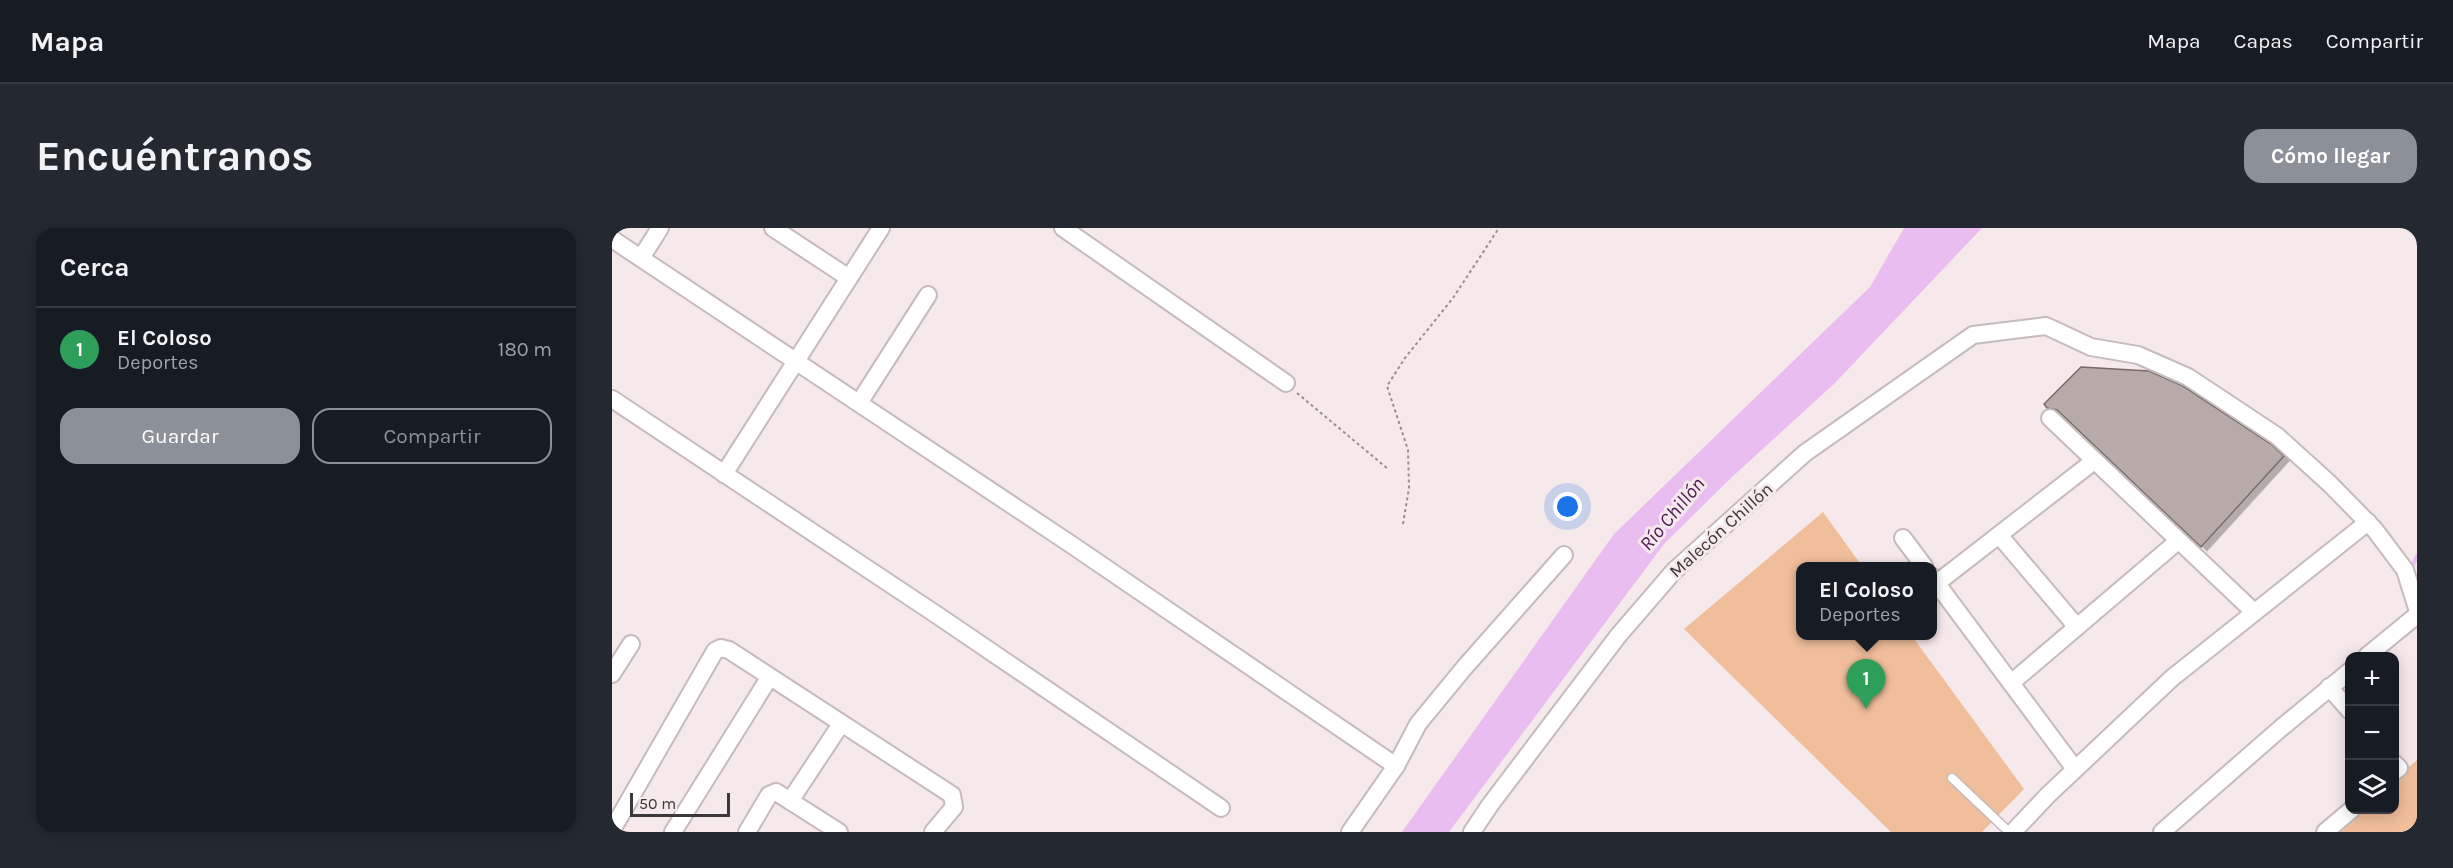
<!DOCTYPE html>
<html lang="es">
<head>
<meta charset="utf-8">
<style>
	:root { --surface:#171b24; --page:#242831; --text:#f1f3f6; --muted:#9ea1a6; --line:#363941; --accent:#8c9099 }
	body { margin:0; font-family:Karla,sans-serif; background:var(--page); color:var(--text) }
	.controls { position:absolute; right:18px; bottom:18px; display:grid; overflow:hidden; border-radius:12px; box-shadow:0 3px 15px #0003 }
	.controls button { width:54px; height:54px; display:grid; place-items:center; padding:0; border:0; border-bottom:2px solid var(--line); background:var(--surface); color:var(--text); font:30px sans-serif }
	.scale { position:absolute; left:18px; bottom:15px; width:100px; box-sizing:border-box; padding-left:6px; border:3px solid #3c3738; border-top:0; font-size:16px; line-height:21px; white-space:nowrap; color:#3c3738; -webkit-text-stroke:4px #f6e9eb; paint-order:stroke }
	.you { position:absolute; left:956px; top:279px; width:21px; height:21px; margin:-15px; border:4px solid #fff; border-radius:50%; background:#1a73e8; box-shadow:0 0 0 9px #1a73e833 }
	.badge { display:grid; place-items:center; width:39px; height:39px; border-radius:50%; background:var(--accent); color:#fff; font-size:20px; font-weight:700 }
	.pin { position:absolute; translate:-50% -50px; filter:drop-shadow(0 2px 3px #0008) }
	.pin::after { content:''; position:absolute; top:32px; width:21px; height:18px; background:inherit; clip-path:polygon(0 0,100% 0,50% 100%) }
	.popup { position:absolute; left:1184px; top:334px; width:141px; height:78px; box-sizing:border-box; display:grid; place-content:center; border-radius:12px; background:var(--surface); filter:drop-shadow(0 2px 4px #0005); font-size:20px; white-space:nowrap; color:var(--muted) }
	.popup b { font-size:22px; color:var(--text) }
	.popup::after { content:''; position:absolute; left:50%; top:100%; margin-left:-12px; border:12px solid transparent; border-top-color:var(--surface) }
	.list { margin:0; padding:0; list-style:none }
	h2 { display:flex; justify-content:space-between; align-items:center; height:78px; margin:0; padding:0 24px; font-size:26px }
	h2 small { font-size:20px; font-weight:400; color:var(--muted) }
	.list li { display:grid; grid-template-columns:39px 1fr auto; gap:18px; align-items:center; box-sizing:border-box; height:84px; padding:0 24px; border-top:2px solid var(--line) }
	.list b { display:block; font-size:22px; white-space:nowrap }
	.list p { margin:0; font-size:20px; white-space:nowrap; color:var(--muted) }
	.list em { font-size:20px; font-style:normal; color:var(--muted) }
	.actions { display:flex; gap:12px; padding:18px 24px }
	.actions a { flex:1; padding:14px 0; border:2px solid var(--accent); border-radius:18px; text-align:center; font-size:21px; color:var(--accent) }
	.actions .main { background:var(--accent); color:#fff }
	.icon { flex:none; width:33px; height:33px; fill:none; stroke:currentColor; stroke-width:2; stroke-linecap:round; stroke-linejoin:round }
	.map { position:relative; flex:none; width:1805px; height:604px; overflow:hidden; border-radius:18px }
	header { display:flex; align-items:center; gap:36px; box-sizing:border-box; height:84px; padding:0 30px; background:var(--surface); border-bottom:2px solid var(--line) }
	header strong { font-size:28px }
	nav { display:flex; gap:33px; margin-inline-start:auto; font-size:21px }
	.intro { display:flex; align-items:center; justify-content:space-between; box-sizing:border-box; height:144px; padding:0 36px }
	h1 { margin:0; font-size:42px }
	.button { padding:15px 27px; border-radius:18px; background:var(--accent); color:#fff; font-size:21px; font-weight:700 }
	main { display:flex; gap:36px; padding:0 36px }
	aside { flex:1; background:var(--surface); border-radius:18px; box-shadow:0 3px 15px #0003 }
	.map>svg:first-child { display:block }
	.green { fill:#f0be9b }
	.water { fill:#eabdf1 }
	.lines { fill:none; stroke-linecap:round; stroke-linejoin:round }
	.stream { stroke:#eabdf1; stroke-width:4 }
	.building { fill:#b6aba8; stroke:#766c69; stroke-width:1.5; filter:url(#shadow) }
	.lane-casing { stroke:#c6babc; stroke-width:11 }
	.street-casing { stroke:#c6babc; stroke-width:20 }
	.path { stroke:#978e90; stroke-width:2; stroke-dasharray:3 3; stroke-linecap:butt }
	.lane { stroke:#fff; stroke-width:8 }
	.street { stroke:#fff; stroke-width:16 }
	.labels { text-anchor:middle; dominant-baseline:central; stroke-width:6; stroke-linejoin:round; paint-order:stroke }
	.street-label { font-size:18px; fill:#3c3738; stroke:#f6e9eb }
	.water-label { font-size:20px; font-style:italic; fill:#4e1a57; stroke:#f6e9eb }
</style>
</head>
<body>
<header>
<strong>Mapa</strong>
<nav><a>Mapa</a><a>Capas</a><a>Compartir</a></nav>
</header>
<div class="intro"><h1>Encuéntranos</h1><a class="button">Cómo llegar</a></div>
<main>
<aside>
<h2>Cerca<small></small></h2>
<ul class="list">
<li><span class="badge" style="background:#2e9e5b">1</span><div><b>El Coloso</b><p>Deportes</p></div><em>180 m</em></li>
</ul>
<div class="actions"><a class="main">Guardar</a><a>Compartir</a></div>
</aside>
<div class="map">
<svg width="1805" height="604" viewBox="0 0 1805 604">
	<defs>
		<filter id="shadow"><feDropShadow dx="6" dy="3.5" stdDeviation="0" flood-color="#0004"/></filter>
	</defs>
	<rect width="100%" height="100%" fill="#f6e9eb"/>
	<g class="green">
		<path d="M 1211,284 L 1250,338 L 1188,338 L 1188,408 L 1300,408 L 1412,561 L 1370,604 L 1279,604 L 1072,401 Z"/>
		<path d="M 1805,532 L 1805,604 L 1729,604 L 1727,602 L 1749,582 L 1782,582 L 1783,551 Z"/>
	</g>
	<path class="water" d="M 1292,0 L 1370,0 L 1223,155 L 1120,249 L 1052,316 L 837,604 L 790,604 L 1002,306 L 1258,59 Z"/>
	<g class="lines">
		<path class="stream" d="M 1799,341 L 1805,328"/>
	</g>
	<path class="building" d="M 1469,139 L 1537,143 L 1571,158 L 1659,216 L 1672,228 L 1589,319 L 1445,182 L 1435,180 L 1432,176 Z"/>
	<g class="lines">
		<defs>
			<path id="lane" d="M 1340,550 L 1397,604"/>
			<g id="street">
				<path d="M 161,0 L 237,50"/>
				<path d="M 451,0 L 674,155"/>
				<path d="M 0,11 L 460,317 L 784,538"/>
				<path d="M 29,30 L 48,0"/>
				<path d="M 0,171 L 325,387 L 609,580"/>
				<path d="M 247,175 L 316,67"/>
				<path d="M 1438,190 L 1642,384"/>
				<path d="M 112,246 L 269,0"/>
				<path d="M 1387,307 L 1465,399"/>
				<path d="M 1291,310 L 1312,338"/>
				<path d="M 1320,349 L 1463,541"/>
				<path d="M 1325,355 L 1482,233"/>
				<path d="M 1755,428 L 1805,387"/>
				<path d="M 0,446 L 19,416"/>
				<path d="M 1399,455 L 1566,313"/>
				<path d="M 1717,459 L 1738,483"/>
				<path d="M 1782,535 L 1787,540 L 1782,544"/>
				<path d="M 178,573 L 229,496"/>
				<path d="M 0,602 L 103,423 L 109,420 L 117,422 L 340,567 L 342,579 L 321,604"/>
				<path d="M 61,604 L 157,450"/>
				<path d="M 135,604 L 157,567 L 164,564 L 227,604"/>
				<path d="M 738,604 L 784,538 L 806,496 L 852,440 L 952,327"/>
				<path d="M 860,604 L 878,577 L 1006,408 L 1062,343 L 1193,225 L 1361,107 L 1434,98 L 1479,119 L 1526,127 L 1576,149 L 1665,208 L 1718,256 L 1763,302 L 1793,342 L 1805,380"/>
				<path d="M 1401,604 L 1436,567 L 1560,450 L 1756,294"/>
				<path d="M 1550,604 L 1669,500 L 1738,443"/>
				<path d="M 1713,604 L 1739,582"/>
			</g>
		</defs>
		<use href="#lane" class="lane-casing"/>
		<use href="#street" class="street-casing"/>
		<g class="path">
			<path d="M 685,165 L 776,241"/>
			<path d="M 791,296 L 797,260 L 796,222 L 775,158 L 793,130 L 841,70 L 887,0"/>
		</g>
		<use href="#lane" class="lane"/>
		<use href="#street" class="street"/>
	</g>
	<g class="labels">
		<g class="street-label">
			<text transform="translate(1109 302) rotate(-42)">Malecón Chillón</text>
		</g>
		<g class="water-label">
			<text transform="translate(1060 286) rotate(-50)">Río Chillón</text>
		</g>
	</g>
</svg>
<div class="controls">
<button>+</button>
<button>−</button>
<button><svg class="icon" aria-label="layers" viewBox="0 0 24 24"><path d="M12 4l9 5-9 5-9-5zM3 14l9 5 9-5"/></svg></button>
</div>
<div class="scale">50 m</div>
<div class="you"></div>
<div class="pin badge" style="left:1254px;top:481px;background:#2e9e5b">1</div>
<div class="popup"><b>El Coloso</b>Deportes</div>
</div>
</main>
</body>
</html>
